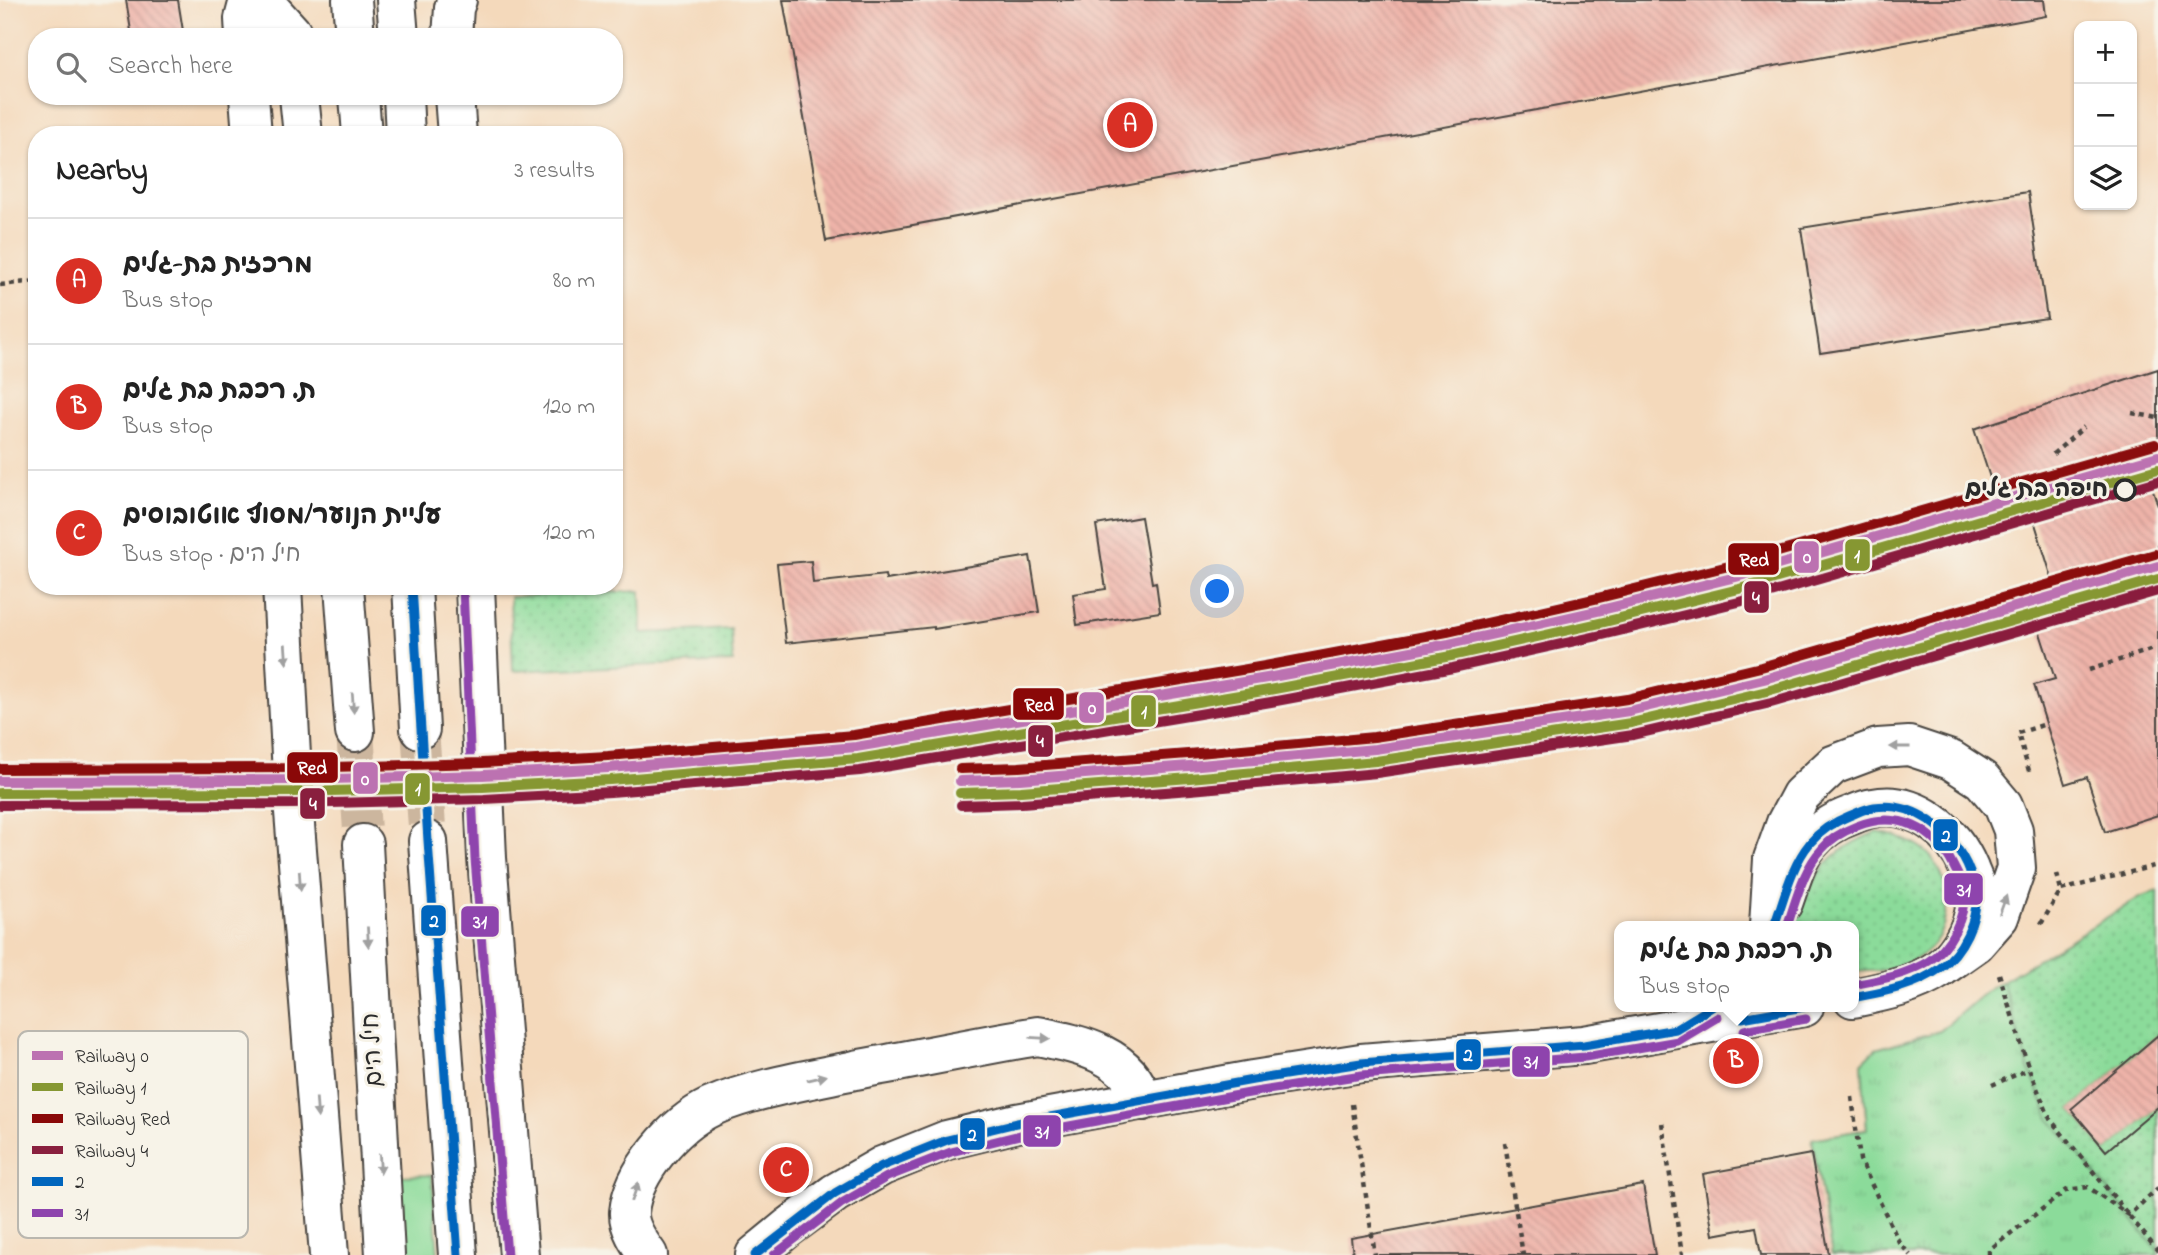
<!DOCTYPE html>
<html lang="en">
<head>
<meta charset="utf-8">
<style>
	:root { --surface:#fff; --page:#f6f6f6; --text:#222; --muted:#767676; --line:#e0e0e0; --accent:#d93025 }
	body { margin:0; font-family:"Indie Flower","Playpen Sans Hebrew",sans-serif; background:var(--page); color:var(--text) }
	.controls { position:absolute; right:21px; top:21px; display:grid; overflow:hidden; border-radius:14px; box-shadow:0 2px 5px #0004 }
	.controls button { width:63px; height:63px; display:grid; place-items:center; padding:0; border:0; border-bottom:2px solid var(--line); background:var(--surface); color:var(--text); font:35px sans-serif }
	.you { position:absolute; left:1218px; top:592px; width:24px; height:24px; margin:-18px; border:5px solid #fff; border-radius:50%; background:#1a73e8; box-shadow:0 0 0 10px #1a73e833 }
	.badge { display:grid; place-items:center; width:46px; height:46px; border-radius:50%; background:var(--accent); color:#fff; font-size:23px; font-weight:700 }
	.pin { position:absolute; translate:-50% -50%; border:4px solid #fff; box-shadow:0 2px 7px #0006 }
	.popup { position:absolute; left:1614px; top:921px; width:245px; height:91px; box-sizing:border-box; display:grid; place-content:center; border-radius:14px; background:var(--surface); filter:drop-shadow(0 2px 5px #0005); font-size:23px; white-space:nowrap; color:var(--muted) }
	.popup b { font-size:26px; color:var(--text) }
	.popup::after { content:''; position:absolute; left:50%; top:100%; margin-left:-14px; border:14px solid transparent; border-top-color:var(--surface) }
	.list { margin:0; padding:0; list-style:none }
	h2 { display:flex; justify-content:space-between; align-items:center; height:91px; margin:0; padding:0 28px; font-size:30px }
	h2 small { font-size:23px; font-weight:400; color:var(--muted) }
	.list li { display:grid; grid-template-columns:46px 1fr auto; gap:21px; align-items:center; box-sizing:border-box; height:126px; padding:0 28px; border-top:2px solid var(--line) }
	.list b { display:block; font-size:26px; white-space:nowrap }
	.list p { margin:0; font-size:23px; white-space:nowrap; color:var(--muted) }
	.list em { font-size:23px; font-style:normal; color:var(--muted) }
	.icon { flex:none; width:38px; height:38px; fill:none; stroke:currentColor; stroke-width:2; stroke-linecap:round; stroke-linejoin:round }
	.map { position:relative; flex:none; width:2158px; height:1255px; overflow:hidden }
	.search { position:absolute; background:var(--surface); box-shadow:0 2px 5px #0004; left:28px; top:28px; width:595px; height:77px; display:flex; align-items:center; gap:18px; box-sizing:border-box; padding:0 24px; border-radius:28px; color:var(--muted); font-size:26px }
	.panel { position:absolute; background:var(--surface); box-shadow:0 2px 5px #0004; left:28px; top:126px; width:595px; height:469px; border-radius:28px }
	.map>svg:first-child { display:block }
	.grass { fill:url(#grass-dots); stroke:#5b8362; stroke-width:2 }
	.park { fill:url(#park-tufts); stroke:#5b8362; stroke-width:2 }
	.garden { fill:#8bdb9a; stroke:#5b8362; stroke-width:2 }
	.building { fill:url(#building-back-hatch) }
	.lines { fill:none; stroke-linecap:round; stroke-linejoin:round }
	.minor-tunnel { stroke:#ccb69e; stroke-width:38; stroke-dasharray:38 19; stroke-linecap:butt }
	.minor-casing { stroke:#494541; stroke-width:42 }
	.highway-casing { stroke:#494541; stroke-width:42 }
	.path { stroke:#494541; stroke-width:4.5; stroke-dasharray:5 5; stroke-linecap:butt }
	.minor { stroke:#fff; stroke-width:38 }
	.highway { stroke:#fff; stroke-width:38 }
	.bus-1-casing { stroke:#f7f3e8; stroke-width:14 }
	.bus-2-casing { stroke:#f7f3e8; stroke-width:14 }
	.bus-1 { stroke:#0065bd; stroke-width:9 }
	.bus-2 { stroke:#8e44ad; stroke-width:9 }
	.rail-1-casing { stroke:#f7f3e8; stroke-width:16 }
	.rail-2-casing { stroke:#f7f3e8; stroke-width:16 }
	.rail-3-casing { stroke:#f7f3e8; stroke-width:16 }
	.rail-4-casing { stroke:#f7f3e8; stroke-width:16 }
	.rail-1 { stroke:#bc72b1; stroke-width:10 }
	.rail-2 { stroke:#869732; stroke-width:10 }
	.rail-3 { stroke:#8a0808; stroke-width:10 }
	.rail-4 { stroke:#891f3e; stroke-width:10 }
	.oneway { fill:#a0a0a0 }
	.stop-dot { fill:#f7f3e8; stroke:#2b2b2b; stroke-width:3.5 }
	.labels { text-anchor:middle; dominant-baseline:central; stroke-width:6; stroke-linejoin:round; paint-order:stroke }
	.stop-label { font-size:24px; font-weight:bold; fill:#2b2b2b; stroke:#f7f3e8; text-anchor:end }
	.street-label { font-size:24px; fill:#2b2b2b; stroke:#f7f3e8 }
	.key { fill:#f7f3e8; stroke:#bab7af; stroke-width:2 }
	.key-label { font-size:19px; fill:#2b2b2b }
	.line-badge { stroke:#f7f3e8; stroke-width:2.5 }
	.badge-label { font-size:19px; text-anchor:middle; font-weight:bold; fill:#fff }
</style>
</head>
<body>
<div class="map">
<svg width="2158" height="1255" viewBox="0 0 2158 1255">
	<defs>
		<pattern id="grass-dots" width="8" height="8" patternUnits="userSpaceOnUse" patternTransform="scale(1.75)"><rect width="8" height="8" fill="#8bdb9a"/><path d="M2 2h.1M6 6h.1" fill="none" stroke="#78bc85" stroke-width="1.8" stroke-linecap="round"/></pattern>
		<pattern id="park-tufts" width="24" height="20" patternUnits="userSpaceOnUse" patternTransform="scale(1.75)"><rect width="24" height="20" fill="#8bdb9a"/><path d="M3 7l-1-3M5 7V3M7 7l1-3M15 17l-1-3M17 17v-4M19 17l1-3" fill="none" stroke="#78bc85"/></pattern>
		<pattern id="building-back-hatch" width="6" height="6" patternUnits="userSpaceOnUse" patternTransform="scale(1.75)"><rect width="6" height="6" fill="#eeb3a9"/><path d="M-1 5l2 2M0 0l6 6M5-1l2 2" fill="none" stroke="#cc9a92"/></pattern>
	</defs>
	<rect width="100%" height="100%" fill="#f7f3e8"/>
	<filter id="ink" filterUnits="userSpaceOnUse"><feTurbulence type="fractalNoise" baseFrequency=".0143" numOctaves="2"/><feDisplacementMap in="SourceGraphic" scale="14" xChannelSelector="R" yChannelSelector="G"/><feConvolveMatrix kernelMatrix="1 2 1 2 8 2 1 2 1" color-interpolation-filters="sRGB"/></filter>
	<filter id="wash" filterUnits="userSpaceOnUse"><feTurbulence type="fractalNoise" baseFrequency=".00686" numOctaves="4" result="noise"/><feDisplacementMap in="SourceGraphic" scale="28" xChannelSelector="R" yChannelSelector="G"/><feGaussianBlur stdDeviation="1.57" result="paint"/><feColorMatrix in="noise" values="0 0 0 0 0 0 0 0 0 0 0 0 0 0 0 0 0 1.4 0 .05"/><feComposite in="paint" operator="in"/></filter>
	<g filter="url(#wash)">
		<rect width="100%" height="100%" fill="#f4d9bb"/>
		<g class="grass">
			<path d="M 641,591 L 642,633 L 731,629 L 733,662 L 513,671 L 510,597 Z"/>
			<path d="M 1877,832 C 1893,835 1913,841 1926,852 C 1951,873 1953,922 1932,946 C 1928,951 1921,956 1916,959 C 1896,971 1875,972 1853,971 L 1853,926 L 1795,926 C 1810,877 1828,850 1877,832 Z"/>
			<path d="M 2158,891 L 2158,1035 L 2071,1109 L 2106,1151 L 2158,1107 L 2158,1255 L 1832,1255 L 1812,1139 L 1867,1129 L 1862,1063 L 1876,1049 L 1940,1031 L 1988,990 L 2142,896 Z"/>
		</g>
		<path class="park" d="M 2002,981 L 2029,1069 L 2050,1119 L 2158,1251 L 2158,1255 L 1832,1255 L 1812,1139 L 1867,1129 L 1862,1063 L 1876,1049 L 1940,1031 L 1988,990 Z"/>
		<path class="garden" d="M 432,1175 L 438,1255 L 402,1255 L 398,1176 Z"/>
		<g id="blocks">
			<g class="building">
				<path d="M 126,0 L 178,0 L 184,37 L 132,37 Z"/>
				<path d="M 783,0 L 2044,0 L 2046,16 L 826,241 Z"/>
				<path d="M 2028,192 L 2047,318 L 1820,353 L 1801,228 Z"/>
				<path d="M 2158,369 L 2158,457 L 2144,461 L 2158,506 L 2158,815 L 2105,832 L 2087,777 L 2065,784 L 2034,685 L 2055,679 L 2025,587 L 2052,578 L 2027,498 L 2000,508 L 1974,429 Z"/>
				<path d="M 1141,517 L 1152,583 L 1156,582 L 1160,612 L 1077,625 L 1073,594 L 1106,589 L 1096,525 Z"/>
				<path d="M 1030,556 L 1039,612 L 934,629 L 934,627 L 786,643 L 777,564 L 811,561 L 813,583 L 885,575 L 886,580 Z"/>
				<path d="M 2158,1035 L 2158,1107 L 2106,1151 L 2071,1109 Z"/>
				<path d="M 1811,1154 L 1829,1255 L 1761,1255 L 1756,1227 L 1713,1235 L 1703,1174 Z"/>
				<path d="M 1643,1185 L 1655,1255 L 1353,1255 L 1351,1238 Z"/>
			</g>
		</g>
	</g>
	<g filter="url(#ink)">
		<use href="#blocks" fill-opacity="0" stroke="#494541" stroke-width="2"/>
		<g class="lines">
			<g class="minor-tunnel">
				<path d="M 420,729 L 428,841"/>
				<path d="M 355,732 L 363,844"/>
			</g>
			<defs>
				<g id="minor">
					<path d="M 352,0 L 355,37"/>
					<path d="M 396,0 L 399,37"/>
					<path d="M 245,37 L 244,19 L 249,0"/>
					<path d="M 452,37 L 454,8 L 457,0"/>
					<path d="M 249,96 L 252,135"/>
					<path d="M 299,96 L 303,135"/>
					<path d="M 359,96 L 362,135"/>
					<path d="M 403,96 L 405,135"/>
					<path d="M 454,96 L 457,135"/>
					<path d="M 282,586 L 294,812 L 329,1255"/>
					<path d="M 344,586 L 355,732"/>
					<path d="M 412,586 L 420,729"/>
					<path d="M 475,586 L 487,858 L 519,1255"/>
					<path d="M 428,841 L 458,1255"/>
					<path d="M 363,844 L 385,1255"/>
					<path d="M 1783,903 C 1790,884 1796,860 1809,844 C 1820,830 1835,821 1852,815 C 1859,812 1866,809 1873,808 C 1915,799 1954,832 1969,869 C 1971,875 1975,882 1976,889 C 1978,919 1963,951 1939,969 C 1914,986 1882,992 1853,998"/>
					<path d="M 1769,926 L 1773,859 L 1786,823 L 1801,795 L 1833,765 L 1878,748 L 1909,746 L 1951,760 L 1982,780 L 2003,805 L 2013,830 L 2016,868 L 1999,917 L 1976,943 L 1939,969"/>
					<path d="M 648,1255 C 640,1244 628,1227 629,1212 C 633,1171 675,1124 711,1107 C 751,1089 812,1079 855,1070 C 916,1059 977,1046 1038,1036 C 1081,1045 1129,1054 1143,1101"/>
					<path d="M 755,1255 L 789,1227 L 835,1193 L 882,1166 L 947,1140 L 1017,1123 L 1253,1080 L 1361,1063 L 1584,1045 L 1804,1007"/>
				</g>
				<path id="highway" d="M 262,0 L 292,33"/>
			</defs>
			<use href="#minor" class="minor-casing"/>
			<use href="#highway" class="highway-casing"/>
			<g class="path">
				<path d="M 0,285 L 37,281"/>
				<path d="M 2132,413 L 2158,418"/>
				<path d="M 2053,454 L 2084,427"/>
				<path d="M 2089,670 L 2153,649"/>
				<path d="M 2029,771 L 2018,733 L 2046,724"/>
				<path d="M 2057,874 L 2061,890"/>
				<path d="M 2041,924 L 2061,890 L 2158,865"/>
				<path d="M 1999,974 L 2029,1069 L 2050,1119 L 2158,1251"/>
				<path d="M 1992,1085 L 2029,1069"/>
				<path d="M 1852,1097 L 1860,1160 L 1899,1242 L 1910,1255"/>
				<path d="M 1352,1104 L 1375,1255"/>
				<path d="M 1662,1123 L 1682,1255"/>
				<path d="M 1505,1143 L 1523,1255"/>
				<path d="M 1989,1255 L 1989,1250 L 2067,1190 L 2088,1187 L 2129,1215 L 2158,1188"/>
			</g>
			<use href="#minor" class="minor"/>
			<use href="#highway" class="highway"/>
			<defs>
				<g id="bus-1">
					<path d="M 412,586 L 428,841 L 458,1255"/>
					<path d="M 1774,926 C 1784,899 1791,866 1810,843 C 1820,831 1834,822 1849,816 C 1857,813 1866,808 1874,807 C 1915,801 1950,830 1967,865 C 1970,873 1975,882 1976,890 C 1979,919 1962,953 1939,969 C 1914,987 1882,992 1853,998"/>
					<path d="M 1742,1018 L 1804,1007"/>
					<path d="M 755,1255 L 835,1193 L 882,1166 L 947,1140 L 1017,1123 L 1253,1080 L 1361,1063 L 1584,1045 L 1676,1029 L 1712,1007"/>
				</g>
				<g id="bus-2">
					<path d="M 463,587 L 475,859 L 507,1255"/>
					<path d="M 1787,926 C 1796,901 1803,869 1822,849 C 1831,838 1844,831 1857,826 C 1898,810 1935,828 1954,867 C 1958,875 1963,883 1964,892 C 1966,917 1950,947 1929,961 C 1907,975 1879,980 1853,985"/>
					<path d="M 1744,1030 L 1806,1019"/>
					<path d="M 774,1255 L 842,1203 L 887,1177 L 951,1152 L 1020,1135 L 1255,1092 L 1362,1075 L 1585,1057 L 1678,1041 L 1718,1017"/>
				</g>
			</defs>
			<use href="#bus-1" class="bus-1-casing"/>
			<use href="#bus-2" class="bus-2-casing"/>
			<use href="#bus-1" class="bus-1"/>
			<use href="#bus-2" class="bus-2"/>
			<defs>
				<g id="rail-1">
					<path d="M 0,781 L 294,780 L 483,775 L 609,768 L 856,747 L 1267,678 L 1449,644 L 1597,611 L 1736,577 L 2158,456"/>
					<path d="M 960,781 L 1020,779 L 1189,766 L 1375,749 L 1629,711 L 1764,679 L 2158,566"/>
				</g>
				<g id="rail-2">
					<path d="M 0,793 L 294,792 L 483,787 L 610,780 L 858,759 L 1269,690 L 1451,656 L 1600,623 L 1739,589 L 2158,469"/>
					<path d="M 960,793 L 1021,791 L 1190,778 L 1376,761 L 1631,723 L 1767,691 L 2158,579"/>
				</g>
				<g id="rail-3">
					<path d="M 0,769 L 294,768 L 482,763 L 608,756 L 854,735 L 1265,666 L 1447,632 L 1594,599 L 1733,565 L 2155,444"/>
					<path d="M 960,769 L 1019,767 L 1188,754 L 1374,737 L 1627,699 L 1761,667 L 2155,554"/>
				</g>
				<g id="rail-4">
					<path d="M 0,805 L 294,804 L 484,799 L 611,792 L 860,771 L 1271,702 L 1453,668 L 1602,635 L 1743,601 L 2158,481"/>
					<path d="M 961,805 L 1022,803 L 1191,790 L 1377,773 L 1633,735 L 1771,703 L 2158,591"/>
				</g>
			</defs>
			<use href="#rail-1" class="rail-1-casing"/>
			<use href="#rail-2" class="rail-2-casing"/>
			<use href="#rail-3" class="rail-3-casing"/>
			<use href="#rail-4" class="rail-4-casing"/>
			<use href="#rail-1" class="rail-1"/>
			<use href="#rail-2" class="rail-2"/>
			<use href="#rail-3" class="rail-3"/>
			<use href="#rail-4" class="rail-4"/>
		</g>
		<defs><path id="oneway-solid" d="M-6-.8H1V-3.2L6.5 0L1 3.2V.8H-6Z" transform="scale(1.75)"/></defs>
		<g class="oneway">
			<use href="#oneway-solid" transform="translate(286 654) rotate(86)"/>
			<use href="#oneway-solid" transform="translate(353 703) rotate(86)"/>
			<use href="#oneway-solid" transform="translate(1900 747) rotate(180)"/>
			<use href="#oneway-solid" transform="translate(300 881) rotate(86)"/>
			<use href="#oneway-solid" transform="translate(2003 905) rotate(-70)"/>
			<use href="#oneway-solid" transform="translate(368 937) rotate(87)"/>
			<use href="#oneway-solid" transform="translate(1040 1038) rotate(3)"/>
			<use href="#oneway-solid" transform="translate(817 1078) rotate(-13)"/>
			<use href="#oneway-solid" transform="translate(317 1108) rotate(86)"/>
			<use href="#oneway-solid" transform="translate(380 1164) rotate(87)"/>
			<use href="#oneway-solid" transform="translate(635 1192) rotate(-71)"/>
		</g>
	</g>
	<circle class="stop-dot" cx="2125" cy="490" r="10"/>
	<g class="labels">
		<g class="stop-label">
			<text x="2108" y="490">חיפה בת גלים</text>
		</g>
		<g class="street-label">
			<text transform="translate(374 1050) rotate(-93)">חיל הים</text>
		</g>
	</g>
	<rect x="18" y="1031" width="230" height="207" rx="10" class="key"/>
	<rect x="32" y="1051" width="31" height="9" fill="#bc72b1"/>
	<rect x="32" y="1083" width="31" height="8" fill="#869732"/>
	<rect x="32" y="1114" width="31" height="9" fill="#8a0808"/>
	<rect x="32" y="1146" width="31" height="8" fill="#891f3e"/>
	<rect x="32" y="1177" width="31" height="9" fill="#0065bd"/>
	<rect x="32" y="1209" width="31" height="8" fill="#8e44ad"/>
	<g class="key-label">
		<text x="75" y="1062">Railway 0</text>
		<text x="75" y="1094">Railway 1</text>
		<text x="75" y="1125">Railway Red</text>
		<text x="75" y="1157">Railway 4</text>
		<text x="75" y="1188">2</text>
		<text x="75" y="1220">31</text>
	</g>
	<g class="line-badge">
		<rect x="1844" y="538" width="27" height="34" rx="7" fill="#869732"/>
		<rect x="1793" y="540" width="27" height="34" rx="7" fill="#bc72b1"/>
		<rect x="1727" y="542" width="53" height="34" rx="7" fill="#8a0808"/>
		<rect x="1743" y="580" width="27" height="34" rx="7" fill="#891f3e"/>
		<rect x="1012" y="687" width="53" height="34" rx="7" fill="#8a0808"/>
		<rect x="1078" y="691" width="27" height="33" rx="7" fill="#bc72b1"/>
		<rect x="1130" y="694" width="27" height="34" rx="7" fill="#869732"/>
		<rect x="1027" y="724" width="27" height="34" rx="7" fill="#891f3e"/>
		<rect x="286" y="751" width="53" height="33" rx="7" fill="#8a0808"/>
		<rect x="352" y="761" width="27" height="34" rx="7" fill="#bc72b1"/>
		<rect x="404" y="772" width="27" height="34" rx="7" fill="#869732"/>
		<rect x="299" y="787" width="27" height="33" rx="7" fill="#891f3e"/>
		<rect x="1932" y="818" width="27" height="34" rx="7" fill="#0065bd"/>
		<rect x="1943" y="872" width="41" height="34" rx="7" fill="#8e44ad"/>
		<rect x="420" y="904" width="27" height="33" rx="7" fill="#0065bd"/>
		<rect x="460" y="905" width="40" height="33" rx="7" fill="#8e44ad"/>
		<rect x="1455" y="1038" width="27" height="33" rx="7" fill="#0065bd"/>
		<rect x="1511" y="1045" width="40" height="33" rx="7" fill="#8e44ad"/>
		<rect x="1022" y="1114" width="40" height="34" rx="7" fill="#8e44ad"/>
		<rect x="959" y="1117" width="27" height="34" rx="7" fill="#0065bd"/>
	</g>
	<g class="badge-label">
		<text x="1857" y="562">1</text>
		<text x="1807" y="563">0</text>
		<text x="1754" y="566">Red</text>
		<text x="1756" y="604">4</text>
		<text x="1039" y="711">Red</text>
		<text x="1092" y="714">0</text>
		<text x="1144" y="718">1</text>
		<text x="1040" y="747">4</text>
		<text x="312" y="774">Red</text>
		<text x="365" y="785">0</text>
		<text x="418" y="795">1</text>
		<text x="313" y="810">4</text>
		<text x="1946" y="842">2</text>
		<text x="1964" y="896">31</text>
		<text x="434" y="927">2</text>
		<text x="480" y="928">31</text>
		<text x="1468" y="1061">2</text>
		<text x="1531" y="1068">31</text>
		<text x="1042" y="1138">31</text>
		<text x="972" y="1141">2</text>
	</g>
</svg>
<div class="controls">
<button>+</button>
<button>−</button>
<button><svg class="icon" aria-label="layers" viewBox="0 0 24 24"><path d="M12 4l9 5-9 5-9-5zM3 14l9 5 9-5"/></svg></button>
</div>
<div class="you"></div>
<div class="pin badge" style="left:1130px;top:125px">A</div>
<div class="pin badge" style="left:1736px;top:1061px">B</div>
<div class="popup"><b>ת. רכבת בת גלים</b>Bus stop</div>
<div class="pin badge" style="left:786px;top:1170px">C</div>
<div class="search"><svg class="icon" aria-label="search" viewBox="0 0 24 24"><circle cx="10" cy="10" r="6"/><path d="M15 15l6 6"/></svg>Search here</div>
<section class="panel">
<h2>Nearby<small>3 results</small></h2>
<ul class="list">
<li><span class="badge">A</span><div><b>מרכזית בת-גלים</b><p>Bus stop</p></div><em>80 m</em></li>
<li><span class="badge">B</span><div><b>ת. רכבת בת גלים</b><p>Bus stop</p></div><em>120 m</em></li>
<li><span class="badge">C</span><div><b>עליית הנוער/מסוף אוטובוסים</b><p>Bus stop · חיל הים</p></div><em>120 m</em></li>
</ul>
</section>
</div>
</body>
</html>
